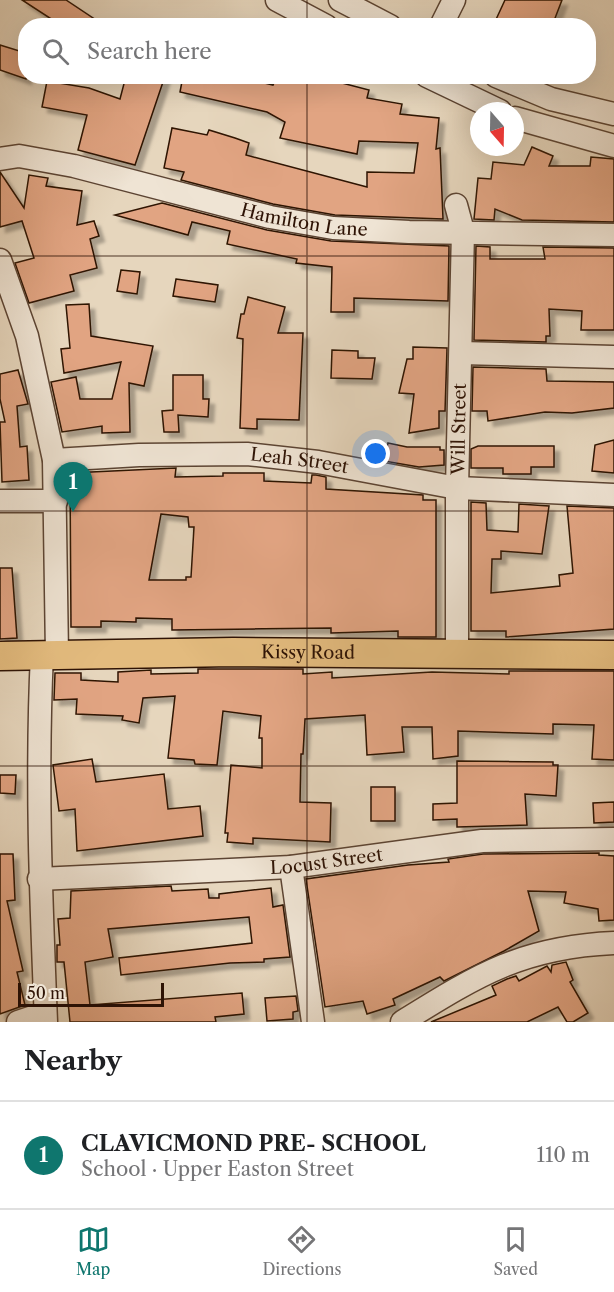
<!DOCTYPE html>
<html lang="en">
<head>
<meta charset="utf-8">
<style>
	:root { --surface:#fff; --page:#f6f6f6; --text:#202124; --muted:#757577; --line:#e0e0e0; --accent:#0f766e }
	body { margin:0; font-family:"Libre Caslon Text",serif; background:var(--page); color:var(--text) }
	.compass { position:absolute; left:470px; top:102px; width:54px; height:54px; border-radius:50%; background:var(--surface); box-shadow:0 6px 24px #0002; rotate:160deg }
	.scale { position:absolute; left:18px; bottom:15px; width:146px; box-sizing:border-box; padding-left:6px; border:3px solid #2e1305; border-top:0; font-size:16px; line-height:21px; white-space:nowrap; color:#2e1305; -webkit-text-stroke:4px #efe4d4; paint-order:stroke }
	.you { position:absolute; left:376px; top:454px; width:21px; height:21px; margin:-15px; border:4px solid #fff; border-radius:50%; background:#1a73e8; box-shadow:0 0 0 9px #1a73e833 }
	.badge { display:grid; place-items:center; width:39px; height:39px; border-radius:50%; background:var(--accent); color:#fff; font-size:20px; font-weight:700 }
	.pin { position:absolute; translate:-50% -50px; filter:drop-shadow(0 2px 3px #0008) }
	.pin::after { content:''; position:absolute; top:32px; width:21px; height:18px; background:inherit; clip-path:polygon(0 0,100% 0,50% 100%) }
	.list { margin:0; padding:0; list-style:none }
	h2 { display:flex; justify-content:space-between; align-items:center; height:78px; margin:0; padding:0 24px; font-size:26px }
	h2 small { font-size:20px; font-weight:400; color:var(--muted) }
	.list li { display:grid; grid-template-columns:39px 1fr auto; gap:18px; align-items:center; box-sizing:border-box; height:108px; padding:0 24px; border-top:2px solid var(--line) }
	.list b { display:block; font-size:22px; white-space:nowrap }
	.list p { margin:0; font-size:20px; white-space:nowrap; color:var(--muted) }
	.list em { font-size:20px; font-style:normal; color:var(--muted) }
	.icon { flex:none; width:33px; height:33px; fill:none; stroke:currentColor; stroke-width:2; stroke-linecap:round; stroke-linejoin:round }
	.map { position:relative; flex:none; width:614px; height:1022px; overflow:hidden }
	.search { position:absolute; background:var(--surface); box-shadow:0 6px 24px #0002; left:18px; right:18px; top:18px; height:66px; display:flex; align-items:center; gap:15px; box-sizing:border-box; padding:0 21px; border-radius:24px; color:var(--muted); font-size:22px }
	.sheet { height:186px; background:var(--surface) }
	nav { display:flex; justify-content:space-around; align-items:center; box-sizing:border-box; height:84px; border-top:2px solid var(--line); background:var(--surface); font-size:16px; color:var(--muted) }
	nav a { display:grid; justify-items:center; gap:3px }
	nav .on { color:var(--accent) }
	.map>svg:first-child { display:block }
	.building { fill:#e1a482; stroke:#2e1305; stroke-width:1.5; fill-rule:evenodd; filter:url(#shadow) }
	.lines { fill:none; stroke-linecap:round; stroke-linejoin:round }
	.minor-casing { stroke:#5c4433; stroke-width:25 }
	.major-casing { stroke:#2e1305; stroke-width:31 }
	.minor { stroke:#efe4d4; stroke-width:22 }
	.major { stroke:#e3bb7e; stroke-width:28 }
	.grid { fill:none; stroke:#2e1305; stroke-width:1.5; stroke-opacity:0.55 }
	.labels { text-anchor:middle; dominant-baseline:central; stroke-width:5; stroke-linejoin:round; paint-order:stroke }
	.street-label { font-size:18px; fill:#2e1305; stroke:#efe4d4 }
</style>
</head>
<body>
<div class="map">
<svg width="614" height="1022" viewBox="0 0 614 1022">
	<defs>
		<filter id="shadow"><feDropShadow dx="5.5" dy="5.5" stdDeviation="1.5" flood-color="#0004"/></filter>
	</defs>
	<rect width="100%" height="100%" fill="#e6d6bd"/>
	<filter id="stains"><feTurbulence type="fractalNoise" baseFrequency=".00333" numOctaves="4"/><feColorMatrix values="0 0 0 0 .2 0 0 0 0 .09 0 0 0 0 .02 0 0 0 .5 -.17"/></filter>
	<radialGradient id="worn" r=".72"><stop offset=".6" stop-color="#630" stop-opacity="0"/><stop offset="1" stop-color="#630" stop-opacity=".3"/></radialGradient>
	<g class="building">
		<path d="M 22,0 L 66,0 L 105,26 L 62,26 Z"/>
		<path d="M 505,0 L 562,0 L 552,26 L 493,26 Z"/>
		<path d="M 0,45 L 26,53 L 26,79 L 0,70 Z"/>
		<path d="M 126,76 L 165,76 L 135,165 L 78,150 L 87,115 L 42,107 L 47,81 L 89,88 L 120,99 Z"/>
		<path d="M 183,76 L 236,76 L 273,85 L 277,76 L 319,77 L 369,90 L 367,98 L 402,104 L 400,114 L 439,118 L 436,149 L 440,148 L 443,219 L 335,215 L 273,204 L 181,180 L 184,172 L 164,168 L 172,128 L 207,135 L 209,130 L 235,138 L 249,143 L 246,155 L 367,187 L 367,172 L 414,173 L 418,143 L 359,141 L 357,154 L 280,138 L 285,122 L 267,112 L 180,92 Z"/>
		<path d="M 532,147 L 553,156 L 549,166 L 590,166 L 591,157 L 614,159 L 614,222 L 522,220 L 495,209 L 494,220 L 474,219 L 478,178 L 491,179 L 493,162 L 524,165 Z"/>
		<path d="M 0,172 L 24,208 L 29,175 L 48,178 L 46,186 L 82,191 L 77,225 L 94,221 L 99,236 L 90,239 L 97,268 L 70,275 L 74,291 L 29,303 L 15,263 L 34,258 L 22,221 L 0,227 Z"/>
		<path d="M 162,203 L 267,230 L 331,241 L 449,246 L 448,301 L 354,298 L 354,312 L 331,312 L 332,267 L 296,263 L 297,259 L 227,244 L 230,231 L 192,222 L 188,235 L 115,215 Z"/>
		<path d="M 476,246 L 490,247 L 490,259 L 545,259 L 543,247 L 614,248 L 614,330 L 581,330 L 582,311 L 549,309 L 550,336 L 546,336 L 546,342 L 474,340 Z"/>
		<path d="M 121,270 L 140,272 L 137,294 L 117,291 Z"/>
		<path d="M 176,279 L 218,285 L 215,302 L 173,296 Z"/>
		<path d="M 248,297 L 285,307 L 278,333 L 303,333 L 299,420 L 257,419 L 257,429 L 240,428 L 243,339 L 237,338 L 241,314 L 244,314 Z"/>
		<path d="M 89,304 L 91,336 L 153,346 L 144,386 L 129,383 L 130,432 L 102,433 L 102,426 L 62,432 L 51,382 L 76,377 L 80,399 L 112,399 L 121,362 L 64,373 L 61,349 L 70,348 L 66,305 Z"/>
		<path d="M 413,347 L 447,348 L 445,411 L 439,411 L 439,428 L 409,433 L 414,394 L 399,393 L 407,359 L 413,359 Z"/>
		<path d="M 332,350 L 358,351 L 358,358 L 375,358 L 372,379 L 331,378 Z"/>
		<path d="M 473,367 L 546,369 L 547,381 L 614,382 L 614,408 L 572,413 L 545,412 L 488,421 L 487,411 L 472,411 Z"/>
		<path d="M 18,370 L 28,404 L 17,406 L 20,447 L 27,446 L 29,480 L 2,482 L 0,422 L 5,422 L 0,399 L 0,374 Z"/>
		<path d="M 173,375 L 203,375 L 203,399 L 209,399 L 208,417 L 178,415 L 179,432 L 164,432 L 162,411 L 173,410 Z"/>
		<path d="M 614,440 L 614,473 L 592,471 L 595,445 Z"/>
		<path d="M 388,443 L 407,447 L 440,447 L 440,450 L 444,450 L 444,465 L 419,467 L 384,461 Z"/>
		<path d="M 478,446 L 554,446 L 554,467 L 531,467 L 531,474 L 503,474 L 503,468 L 471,468 L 471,449 Z"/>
		<path d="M 176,468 L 175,477 L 223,476 L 223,473 L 264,473 L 264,481 L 311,483 L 312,475 L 316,475 L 326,477 L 326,489 L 423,495 L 423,500 L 436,500 L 436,637 L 398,637 L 398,631 L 331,633 L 331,628 L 172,630 L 172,619 L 136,618 L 136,622 L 101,621 L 101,627 L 71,627 L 70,473 ZM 161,514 L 188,517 L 189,527 L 194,527 L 191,577 L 186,577 L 186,580 L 149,580 Z"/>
		<path d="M 471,502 L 486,503 L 487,530 L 518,532 L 519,504 L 549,506 L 542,554 L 501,551 L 501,559 L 492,559 L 491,593 L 560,586 L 559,575 L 573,573 L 567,506 L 614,508 L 614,629 L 506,637 L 506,631 L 471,631 Z"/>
		<path d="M 0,568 L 12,568 L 17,638 L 0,639 Z"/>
		<path d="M 198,669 L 303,669 L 303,674 L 332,672 L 332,678 L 432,672 L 509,674 L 509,671 L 614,671 L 614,760 L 592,759 L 594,725 L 553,724 L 553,734 L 458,731 L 458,756 L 433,759 L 432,727 L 402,727 L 404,752 L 367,755 L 365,715 L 305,719 L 303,754 L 301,754 L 300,802 L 331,803 L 330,842 L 253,838 L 253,844 L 227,842 L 228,833 L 225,833 L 231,765 L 262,768 L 262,738 L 259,738 L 261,716 L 223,711 L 217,765 L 195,764 L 194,760 L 168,758 L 175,696 L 143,698 L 139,723 L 122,720 L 123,716 L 76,714 L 77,699 L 54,700 L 55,673 L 81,673 L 81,680 L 118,682 L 118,672 L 151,670 L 151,674 L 198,673 Z"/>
		<path d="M 92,759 L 96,782 L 164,774 L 168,809 L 200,806 L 203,836 L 77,851 L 75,809 L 59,811 L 53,765 Z"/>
		<path d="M 457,761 L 553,762 L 553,765 L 558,765 L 556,796 L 525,794 L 527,825 L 457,827 L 457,819 L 433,820 L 433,804 L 457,803 Z"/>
		<path d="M 0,775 L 16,775 L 15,794 L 0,793 Z"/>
		<rect x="371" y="787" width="24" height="34"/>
		<path d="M 614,802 L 614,822 L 594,823 L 593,803 Z"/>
		<path d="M 599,853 L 599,855 L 614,856 L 614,920 L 599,921 L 598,909 L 564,903 L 566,892 L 528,891 L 539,931 L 504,951 L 444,981 L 440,977 L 393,999 L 395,1005 L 367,1014 L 363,1001 L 325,1007 L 306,879 L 408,865 L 449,862 L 448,859 L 483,854 Z"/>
		<path d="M 0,854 L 13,854 L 15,900 L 7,901 L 23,971 L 17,972 L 25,1005 L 0,1014 Z"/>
		<path d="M 171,886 L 172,891 L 208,889 L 209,898 L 219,898 L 219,894 L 271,888 L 273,907 L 283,905 L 290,957 L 264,959 L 264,962 L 230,963 L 121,975 L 119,958 L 252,943 L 249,917 L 108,929 L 113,957 L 85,962 L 90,1005 L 242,993 L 244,1014 L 215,1017 L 216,1022 L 70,1022 L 64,962 L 57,962 L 57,945 L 60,945 L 58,919 L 70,918 L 71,891 Z"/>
		<path d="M 566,962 L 573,980 L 570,982 L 588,1013 L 573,1022 L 567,1022 L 558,1007 L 527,1022 L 431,1022 L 496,995 L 492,986 L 507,979 L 516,976 L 519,981 L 547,966 L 551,972 L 552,965 Z"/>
		<path d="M 296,996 L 298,1011 L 293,1012 L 293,1019 L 267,1021 L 265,998 Z"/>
	</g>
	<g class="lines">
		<defs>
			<g id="minor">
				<path d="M 277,0 L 326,26"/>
				<path d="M 340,0 L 390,26"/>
				<path d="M 441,26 L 454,0"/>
				<path d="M 427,76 L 500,111"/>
				<path d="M 496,76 L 551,99 L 614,114"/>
				<path d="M 515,118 L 614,146"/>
				<path id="s1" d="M 0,159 L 19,156 L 74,166 L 270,217 L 333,228 L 409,232 L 614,235"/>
				<path d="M 456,205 L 463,231 L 457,488 L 457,653"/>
				<path d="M 0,260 L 27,336 L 54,460 L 57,655"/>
				<path d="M 461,353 L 614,357"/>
				<path id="s2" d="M 54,460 L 139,455 L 247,454 L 318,462 L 457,488 L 614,495"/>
				<path d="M 0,501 L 56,501"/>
				<path d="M 42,654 C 36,779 41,898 46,1022"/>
				<path d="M 291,867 L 313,1022"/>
				<path id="s3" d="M 39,879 L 291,867 L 482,841 L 614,839"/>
				<path d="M 18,1022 L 45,1013"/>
				<path d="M 402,1022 C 478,975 522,947 614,943"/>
			</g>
			<g id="major">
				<path id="s4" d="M 0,656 L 233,652 L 614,655"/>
			</g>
		</defs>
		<use href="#minor" class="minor-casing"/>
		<use href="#major" class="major-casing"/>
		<use href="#minor" class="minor"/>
		<use href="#major" class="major"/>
	</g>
	<path class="grid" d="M 307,0 L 307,26M 307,76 L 307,1022M 0,256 L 614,256M 0,511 L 614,511M 0,766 L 614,766"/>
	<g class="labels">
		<g class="street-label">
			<text stroke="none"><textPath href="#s1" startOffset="312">Hamilton Lane</textPath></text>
			<text transform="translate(459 429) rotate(-89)">Will Street</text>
			<text stroke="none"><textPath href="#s2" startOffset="246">Leah Street</textPath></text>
			<text stroke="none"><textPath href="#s4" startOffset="308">Kissy Road</textPath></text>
			<text stroke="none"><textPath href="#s3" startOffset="288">Locust Street</textPath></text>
		</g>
	</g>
	<rect width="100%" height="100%" filter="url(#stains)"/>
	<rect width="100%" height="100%" fill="url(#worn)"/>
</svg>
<svg class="compass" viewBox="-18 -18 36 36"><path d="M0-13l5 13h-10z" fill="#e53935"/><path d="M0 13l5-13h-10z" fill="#757577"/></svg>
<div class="scale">50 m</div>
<div class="you"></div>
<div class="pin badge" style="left:73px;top:512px">1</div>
<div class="search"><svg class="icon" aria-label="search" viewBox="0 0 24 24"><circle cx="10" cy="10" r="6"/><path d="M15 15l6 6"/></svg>Search here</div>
</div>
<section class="sheet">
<h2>Nearby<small></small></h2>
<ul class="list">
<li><span class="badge">1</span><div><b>CLAVICMOND PRE- SCHOOL</b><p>School · Upper Easton Street</p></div><em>110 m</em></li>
</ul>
</section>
<nav>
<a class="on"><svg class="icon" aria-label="map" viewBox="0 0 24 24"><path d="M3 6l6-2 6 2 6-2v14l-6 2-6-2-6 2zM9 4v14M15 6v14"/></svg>Map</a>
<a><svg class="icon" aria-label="directions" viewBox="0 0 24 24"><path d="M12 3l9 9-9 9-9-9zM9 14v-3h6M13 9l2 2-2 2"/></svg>Directions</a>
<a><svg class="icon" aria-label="saved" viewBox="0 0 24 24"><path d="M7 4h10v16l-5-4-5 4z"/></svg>Saved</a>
</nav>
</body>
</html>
